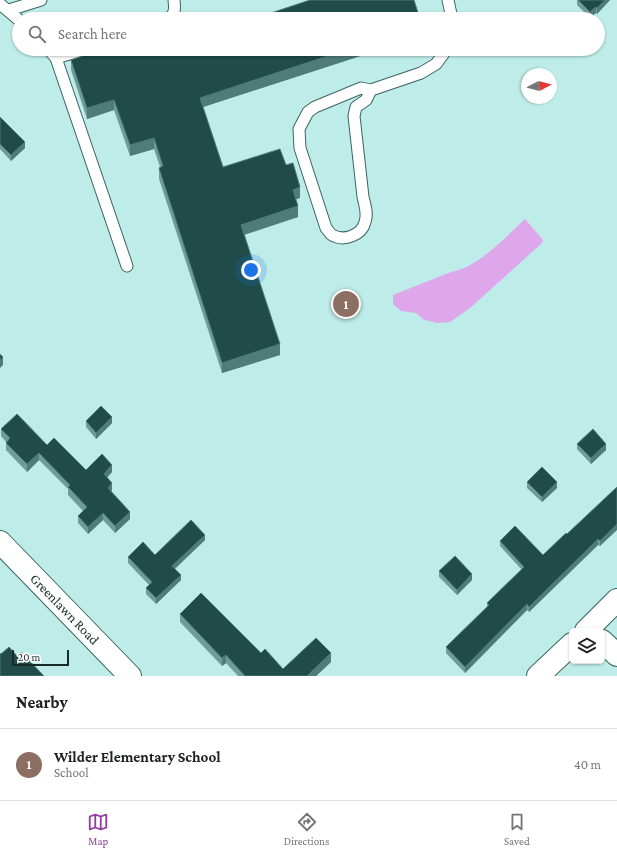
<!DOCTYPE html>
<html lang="en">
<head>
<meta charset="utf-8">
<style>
	:root { --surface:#fff; --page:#f6f6f6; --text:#202124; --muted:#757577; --line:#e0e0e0; --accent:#943ba7 }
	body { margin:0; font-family:"Crimson Pro",serif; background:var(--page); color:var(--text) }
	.controls { position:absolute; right:12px; bottom:12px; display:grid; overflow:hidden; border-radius:6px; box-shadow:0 1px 3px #0004 }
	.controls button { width:36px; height:36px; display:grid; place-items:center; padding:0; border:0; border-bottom:1px solid var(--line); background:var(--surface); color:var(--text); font:20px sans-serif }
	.compass { position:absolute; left:521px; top:68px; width:36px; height:36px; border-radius:50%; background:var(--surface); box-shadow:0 1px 3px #0004; rotate:83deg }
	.scale { position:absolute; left:12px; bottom:10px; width:57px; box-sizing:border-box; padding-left:4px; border:2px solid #192b29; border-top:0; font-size:11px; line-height:14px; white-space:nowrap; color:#192b29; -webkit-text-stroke:3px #fff; paint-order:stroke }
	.you { position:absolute; left:251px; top:270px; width:14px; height:14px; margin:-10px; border:3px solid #fff; border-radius:50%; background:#1a73e8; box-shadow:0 0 0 6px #1a73e833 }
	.badge { display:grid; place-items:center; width:26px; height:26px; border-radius:50%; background:var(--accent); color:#fff; font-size:13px; font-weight:700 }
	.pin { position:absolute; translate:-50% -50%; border:2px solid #fff; box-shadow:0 1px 4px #0006 }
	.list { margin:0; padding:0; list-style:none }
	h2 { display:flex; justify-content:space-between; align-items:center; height:52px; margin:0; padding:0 16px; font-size:17px }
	h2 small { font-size:13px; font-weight:400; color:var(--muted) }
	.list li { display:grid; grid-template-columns:26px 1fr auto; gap:12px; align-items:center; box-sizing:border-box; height:72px; padding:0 16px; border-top:1px solid var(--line) }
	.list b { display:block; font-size:15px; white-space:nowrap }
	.list p { margin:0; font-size:13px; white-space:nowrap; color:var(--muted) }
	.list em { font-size:13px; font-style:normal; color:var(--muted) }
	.icon { flex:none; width:22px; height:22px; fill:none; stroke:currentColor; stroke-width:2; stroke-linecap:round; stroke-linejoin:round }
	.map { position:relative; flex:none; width:617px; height:676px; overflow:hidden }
	.search { position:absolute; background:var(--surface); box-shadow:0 1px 3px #0004; left:12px; right:12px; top:12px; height:44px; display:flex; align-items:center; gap:10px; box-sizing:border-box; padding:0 14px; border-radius:22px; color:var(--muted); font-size:15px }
	.sheet { height:124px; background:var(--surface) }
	nav { display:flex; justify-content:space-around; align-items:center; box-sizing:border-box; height:56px; border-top:1px solid var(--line); background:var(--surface); font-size:11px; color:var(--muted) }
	nav a { display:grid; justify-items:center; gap:2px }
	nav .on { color:var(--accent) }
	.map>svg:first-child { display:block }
	.green { fill:#dea6eb }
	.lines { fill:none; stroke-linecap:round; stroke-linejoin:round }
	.service-casing { stroke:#3a6562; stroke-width:13 }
	.minor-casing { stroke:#3a6562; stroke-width:24 }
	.service { stroke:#fff; stroke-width:11 }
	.minor { stroke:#fff; stroke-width:22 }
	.wall { fill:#6f9c98 }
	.shaded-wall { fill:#4f7b78 }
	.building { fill:#204b48; stroke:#4f7b78 }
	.labels { text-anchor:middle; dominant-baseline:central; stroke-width:4; stroke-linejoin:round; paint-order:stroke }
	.street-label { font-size:14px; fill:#192b29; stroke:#fff }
</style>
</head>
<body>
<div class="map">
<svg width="617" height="676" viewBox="0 0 617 676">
	<rect width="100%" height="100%" fill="#beece8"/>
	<path class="green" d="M 525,219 L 543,240 L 542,243 L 470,308 L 450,322 L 438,323 L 424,320 L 416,313 L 401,311 L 393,304 L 393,295 L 451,272 C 479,267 504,238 525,219 Z"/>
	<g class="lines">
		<defs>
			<g id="service">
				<path d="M 448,0 L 452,19"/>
				<path d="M 0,4 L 19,20"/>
				<path d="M 9,10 L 41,0"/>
				<path d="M 170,19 C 175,13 175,8 174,0"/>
				<path d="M 48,49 L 56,58 L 86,49"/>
				<path d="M 56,58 L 127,266"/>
				<path d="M 371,90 L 366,100 L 356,107 L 354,116 L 363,197 C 365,205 368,214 365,222 C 362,235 344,242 332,235 C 330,234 328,230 326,228 L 300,148 L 299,129 L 308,112 L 315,107 L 361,88 L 371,90 L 421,73 L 436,64 L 447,49"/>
			</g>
			<g id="minor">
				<path d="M 0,542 L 130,676"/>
				<path d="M 586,631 L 617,600"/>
				<path d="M 602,641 L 617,655"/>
				<path d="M 538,676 L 572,644"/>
			</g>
		</defs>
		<use href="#service" class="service-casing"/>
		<use href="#minor" class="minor-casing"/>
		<use href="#service" class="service"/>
		<use href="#minor" class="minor"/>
	</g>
	<g class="wall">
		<path d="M 577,0 L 610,0 L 597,14 L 596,13 L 590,18 L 577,5 Z"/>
		<path d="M 108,49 L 382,49 L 203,107 L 223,167 L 286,165 L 300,198 L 296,199 L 298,217 L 244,234 L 280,355 L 222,373 L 159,179 L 159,168 L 160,167 L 154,149 L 130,156 L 114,110 L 87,119 L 71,70 L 71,60 L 91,55 Z"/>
		<path d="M 0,117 L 25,148 L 11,161 L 0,149 Z"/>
		<path d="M 86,421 L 112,423 L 96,439 L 86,427 Z"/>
		<path d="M 1,429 L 47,445 L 86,470 L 112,472 L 107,477 L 112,490 L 111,491 L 130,519 L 115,533 L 103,520 L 88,534 L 78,523 L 78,516 L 83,511 L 68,495 L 68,489 L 39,460 L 27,472 L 6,450 L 6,442 L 1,436 Z"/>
		<path d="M 577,444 L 606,450 L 591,464 L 577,449 Z"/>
		<path d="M 527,482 L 557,488 L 542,502 L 527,488 Z"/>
		<path d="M 617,487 L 600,546 L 598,545 L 529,612 L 527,610 L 465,673 L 446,653 L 446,647 L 487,607 L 487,603 L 522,570 L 500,546 L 500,541 L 543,555 L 567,534 Z"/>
		<path d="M 205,540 L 175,569 L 181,580 L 156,604 L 146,594 L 146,588 L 149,585 L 128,563 L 128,557 L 155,555 Z"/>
		<path d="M 439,571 L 472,580 L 457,595 L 439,577 Z"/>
		<path d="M 180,614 L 261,653 L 283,669 L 331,662 L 316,676 L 238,676 L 226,663 L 222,666 L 180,622 Z"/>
	</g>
	<g class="shaded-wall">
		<path d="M 605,0 L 610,0 L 597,14 L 597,8 Z"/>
		<path d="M 596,7 L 596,13 L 590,18 L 590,12 Z"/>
		<path d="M 349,49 L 382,49 L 200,108 L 200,98 Z"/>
		<path d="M 114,100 L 114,110 L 87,119 L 87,108 Z"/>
		<path d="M 154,138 L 154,149 L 130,156 L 130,145 Z"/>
		<path d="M 25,142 L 25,148 L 11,161 L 11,155 Z"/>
		<path d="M 300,187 L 300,198 L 293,200 L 293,190 Z"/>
		<path d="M 298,206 L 298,217 L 241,236 L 241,225 Z"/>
		<path d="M 280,344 L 280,355 L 222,373 L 222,363 Z"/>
		<path d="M 3,357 L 3,365 L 0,368 L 0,360 Z"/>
		<path d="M 112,417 L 112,423 L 96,439 L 96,433 Z"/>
		<path d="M 606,444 L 606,450 L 591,464 L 591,458 Z"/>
		<path d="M 39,453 L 39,460 L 27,472 L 27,464 Z"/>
		<path d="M 112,465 L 112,472 L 104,481 L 104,474 Z"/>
		<path d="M 557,482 L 557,488 L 542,502 L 542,497 Z"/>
		<path d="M 112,483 L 112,490 L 108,496 L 108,488 Z"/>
		<path d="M 130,512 L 130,519 L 115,533 L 115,526 Z"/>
		<path d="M 103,513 L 103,520 L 88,534 L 88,527 Z"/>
		<path d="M 617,524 L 617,530 L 600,546 L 600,541 Z"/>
		<path d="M 205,535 L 205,540 L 172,571 L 172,566 Z"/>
		<path d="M 598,539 L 598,545 L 529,612 L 529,607 Z"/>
		<path d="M 472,574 L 472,580 L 457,595 L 457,590 Z"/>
		<path d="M 181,575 L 181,580 L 156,604 L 156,598 Z"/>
		<path d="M 527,604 L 527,610 L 465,673 L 465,667 Z"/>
		<path d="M 331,653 L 331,662 L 316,676 L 307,676 Z"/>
		<path d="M 226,655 L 226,663 L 222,666 L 222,658 Z"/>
	</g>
	<g class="building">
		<path d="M 310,0 L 414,0 L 420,19 L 253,19 Z"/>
		<path d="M 578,0 L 605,0 L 597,8 L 596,7 L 590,12 Z"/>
		<path d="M 108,49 L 349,49 L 200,98 L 223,167 L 280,149 L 286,165 L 293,163 L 300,187 L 293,190 L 298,206 L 241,225 L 280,344 L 222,363 L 159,168 L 163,166 L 154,138 L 130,145 L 114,100 L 87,108 L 71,60 L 91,53 L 91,55 Z"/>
		<path d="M 0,117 L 25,142 L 11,155 L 0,144 Z"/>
		<path d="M 0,354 L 3,357 L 0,360 Z"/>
		<path d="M 101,406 L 112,417 L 96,433 L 86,421 Z"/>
		<path d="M 17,414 L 47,445 L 54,438 L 86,470 L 102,454 L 112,465 L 104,474 L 112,483 L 108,488 L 130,512 L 115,526 L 103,513 L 88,527 L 78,516 L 87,507 L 68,487 L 70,485 L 39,453 L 27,464 L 6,443 L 10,438 L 1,429 Z"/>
		<path d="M 593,429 L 606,444 L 591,458 L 577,444 Z"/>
		<path d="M 542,467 L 557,482 L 542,497 L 527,482 Z"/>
		<path d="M 617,487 L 617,524 L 600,541 L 598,539 L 529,607 L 527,604 L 465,667 L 446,647 L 489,605 L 487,603 L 524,567 L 500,541 L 515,526 L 543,555 L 566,533 L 567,534 Z"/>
		<path d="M 191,520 L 205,535 L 172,566 L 181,575 L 156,598 L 146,588 L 152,582 L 128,557 L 143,542 L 155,555 Z"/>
		<path d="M 455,556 L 472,574 L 457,590 L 439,571 Z"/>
		<path d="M 201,593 L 261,653 L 265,649 L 283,669 L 316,638 L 331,653 L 307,676 L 245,676 L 226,655 L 222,658 L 180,614 Z"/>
		<path d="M 9,647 L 17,656 L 21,652 L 44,676 L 0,676 L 0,653 L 1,654 Z"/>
	</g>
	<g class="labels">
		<g class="street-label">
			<text transform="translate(65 609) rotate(46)">Greenlawn Road</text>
		</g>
	</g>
</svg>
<div class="controls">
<button><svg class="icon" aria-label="layers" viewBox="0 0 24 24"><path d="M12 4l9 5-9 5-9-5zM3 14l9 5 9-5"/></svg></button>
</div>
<svg class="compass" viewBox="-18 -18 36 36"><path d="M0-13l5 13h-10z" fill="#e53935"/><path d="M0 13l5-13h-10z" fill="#757577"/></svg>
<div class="scale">20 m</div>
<div class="you"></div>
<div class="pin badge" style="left:346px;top:304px;background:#8d6e63">1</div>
<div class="search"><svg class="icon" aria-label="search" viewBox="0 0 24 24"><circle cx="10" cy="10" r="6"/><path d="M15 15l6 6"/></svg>Search here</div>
</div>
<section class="sheet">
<h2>Nearby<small></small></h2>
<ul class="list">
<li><span class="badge" style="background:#8d6e63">1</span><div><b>Wilder Elementary School</b><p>School</p></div><em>40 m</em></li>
</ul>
</section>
<nav>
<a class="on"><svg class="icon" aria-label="map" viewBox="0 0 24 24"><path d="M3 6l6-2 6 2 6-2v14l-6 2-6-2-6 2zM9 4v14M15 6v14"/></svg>Map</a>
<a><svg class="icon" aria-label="directions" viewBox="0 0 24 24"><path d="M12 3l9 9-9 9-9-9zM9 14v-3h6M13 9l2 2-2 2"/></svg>Directions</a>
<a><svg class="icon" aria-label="saved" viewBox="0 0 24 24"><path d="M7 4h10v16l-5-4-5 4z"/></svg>Saved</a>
</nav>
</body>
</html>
